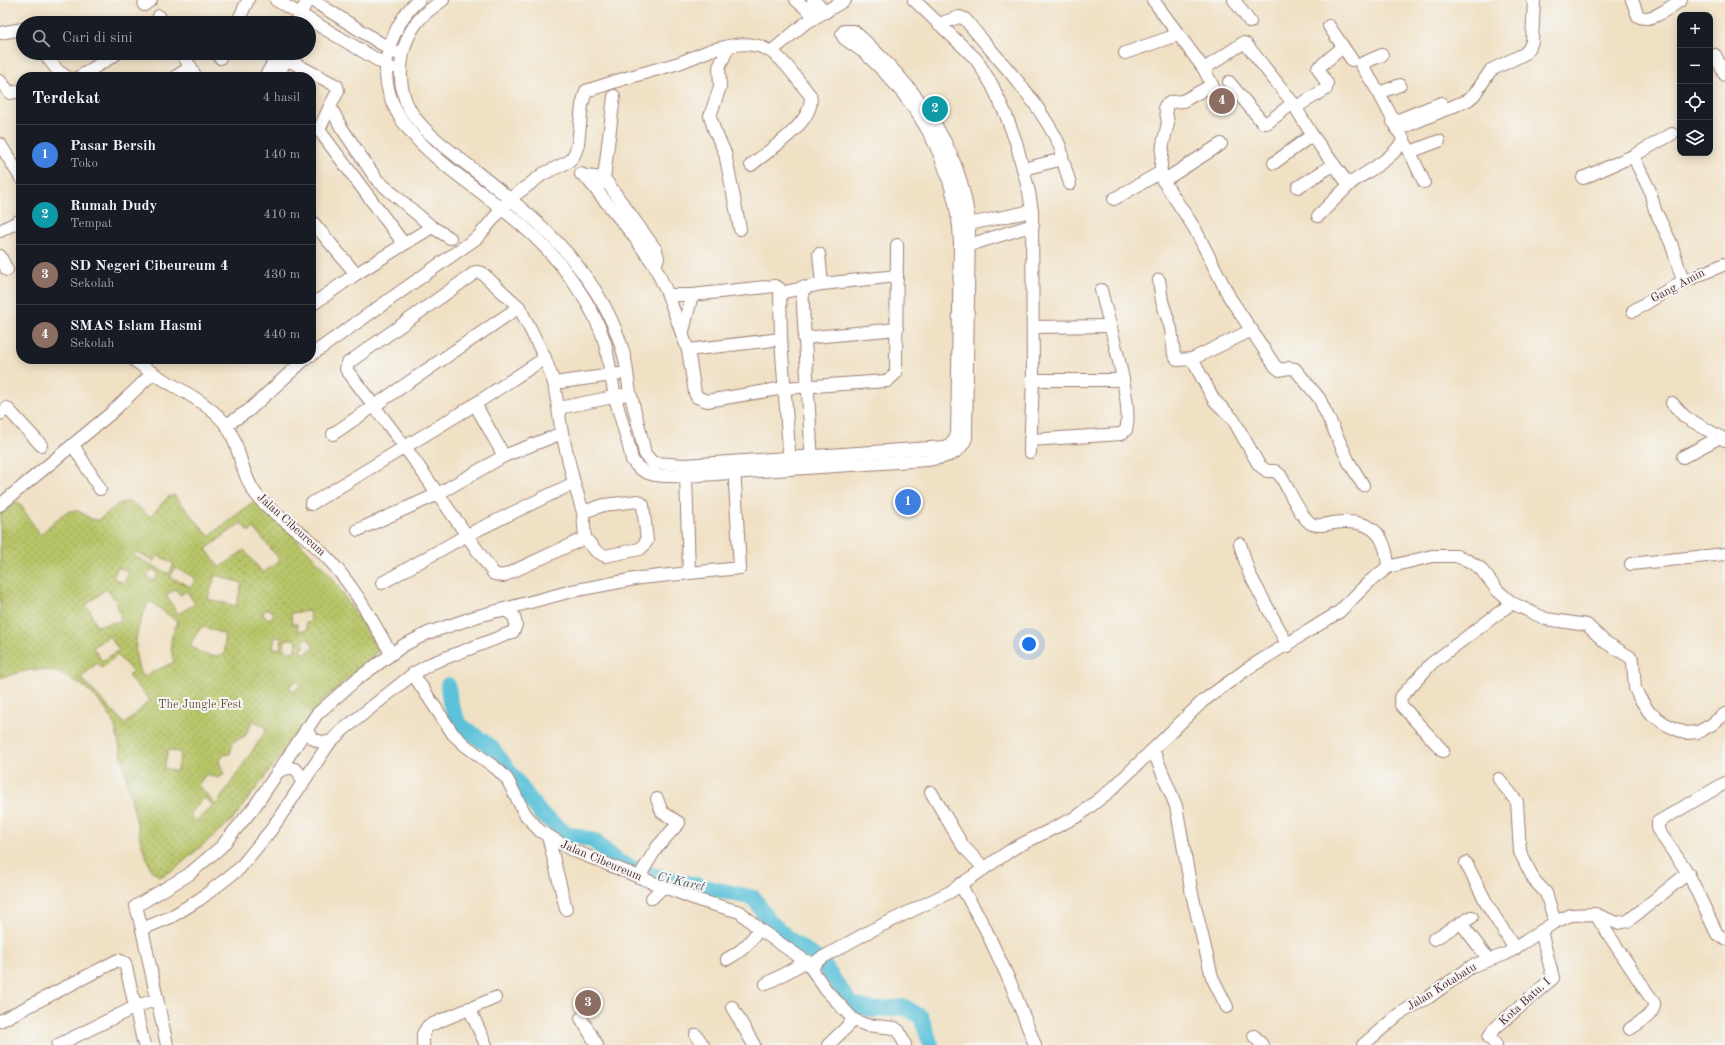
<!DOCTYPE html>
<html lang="id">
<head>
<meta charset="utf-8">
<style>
	:root { --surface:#171b24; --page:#20242c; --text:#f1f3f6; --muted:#9ea1a6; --line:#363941; --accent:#d690ce }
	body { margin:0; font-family:"Old Standard TT",serif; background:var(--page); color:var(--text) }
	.controls { position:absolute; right:12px; top:12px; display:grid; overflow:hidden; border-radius:8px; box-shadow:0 2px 10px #0003 }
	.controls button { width:36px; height:36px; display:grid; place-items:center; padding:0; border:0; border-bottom:1px solid var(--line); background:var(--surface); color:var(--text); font:20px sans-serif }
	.you { position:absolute; left:1029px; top:644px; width:14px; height:14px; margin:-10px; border:3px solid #fff; border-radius:50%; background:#1a73e8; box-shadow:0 0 0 6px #1a73e833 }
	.badge { display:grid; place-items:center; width:26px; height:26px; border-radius:50%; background:var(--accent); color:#fff; font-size:13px; font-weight:700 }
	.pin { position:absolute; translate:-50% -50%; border:2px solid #fff; box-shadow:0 1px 4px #0006 }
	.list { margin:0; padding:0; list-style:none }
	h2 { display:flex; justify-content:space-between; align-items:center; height:52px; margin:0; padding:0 16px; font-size:17px }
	h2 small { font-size:13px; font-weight:400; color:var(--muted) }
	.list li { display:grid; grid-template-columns:26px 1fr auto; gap:12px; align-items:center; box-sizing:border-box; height:60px; padding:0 16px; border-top:1px solid var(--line) }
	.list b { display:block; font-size:15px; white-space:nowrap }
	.list p { margin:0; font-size:13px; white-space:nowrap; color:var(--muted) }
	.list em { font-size:13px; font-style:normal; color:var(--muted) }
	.icon { flex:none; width:22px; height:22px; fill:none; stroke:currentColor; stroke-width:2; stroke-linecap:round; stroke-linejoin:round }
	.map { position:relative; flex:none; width:1725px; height:1045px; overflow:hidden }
	.search { position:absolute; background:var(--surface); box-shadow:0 2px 10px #0003; left:16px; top:16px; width:300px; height:44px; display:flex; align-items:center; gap:10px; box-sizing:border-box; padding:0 14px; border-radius:22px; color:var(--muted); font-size:15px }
	.panel { position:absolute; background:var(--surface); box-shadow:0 2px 10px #0003; left:16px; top:72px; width:300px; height:292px; border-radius:16px }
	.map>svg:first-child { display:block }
	.grass { fill:url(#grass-dots); stroke:#807249; fill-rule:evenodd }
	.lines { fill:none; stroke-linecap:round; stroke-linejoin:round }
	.river { stroke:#5bc2d9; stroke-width:16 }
	.minor-casing { stroke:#9d8078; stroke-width:14 }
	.minor { stroke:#fff; stroke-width:12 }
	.labels { text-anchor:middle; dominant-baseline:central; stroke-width:4; stroke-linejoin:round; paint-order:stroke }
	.street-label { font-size:12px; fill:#4a1f2b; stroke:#f6f6f2 }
	.park-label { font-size:12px; fill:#6b513d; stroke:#f6f6f2 }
	.water-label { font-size:13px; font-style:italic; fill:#505868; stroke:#f6f6f2 }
</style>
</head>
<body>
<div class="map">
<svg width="1725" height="1045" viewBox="0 0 1725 1045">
	<defs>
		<pattern id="grass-dots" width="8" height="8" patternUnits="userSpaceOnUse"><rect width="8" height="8" fill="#b7c567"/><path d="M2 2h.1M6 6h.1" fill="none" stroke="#979f55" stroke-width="1.8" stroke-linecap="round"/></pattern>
	</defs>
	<rect width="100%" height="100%" fill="#f6f6f2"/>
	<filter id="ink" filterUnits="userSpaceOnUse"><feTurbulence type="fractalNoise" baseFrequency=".025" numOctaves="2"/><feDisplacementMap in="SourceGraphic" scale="8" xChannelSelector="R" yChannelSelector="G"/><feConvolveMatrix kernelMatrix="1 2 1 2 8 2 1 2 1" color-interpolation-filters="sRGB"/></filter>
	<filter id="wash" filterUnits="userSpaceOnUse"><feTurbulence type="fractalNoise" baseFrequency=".012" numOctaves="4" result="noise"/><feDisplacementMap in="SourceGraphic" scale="16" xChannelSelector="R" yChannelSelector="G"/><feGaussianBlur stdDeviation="0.9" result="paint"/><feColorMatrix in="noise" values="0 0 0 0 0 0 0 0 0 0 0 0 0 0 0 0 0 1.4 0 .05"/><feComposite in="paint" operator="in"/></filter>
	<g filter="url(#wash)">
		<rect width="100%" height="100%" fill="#f0e1c5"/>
		<path class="grass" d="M 174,495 L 209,536 L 258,498 L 332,577 L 379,650 L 327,697 L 315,710 L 233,819 L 175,869 L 160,877 L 151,870 L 141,842 L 115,726 C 101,695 67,666 30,670 C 20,672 10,675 0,678 L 0,514 L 18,501 L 40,535 C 50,526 68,503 82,513 C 87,516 92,521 99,520 C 123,500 124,493 150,517 L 168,497 ZM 241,523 L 249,532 L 254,528 L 280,560 L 263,573 L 244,550 L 220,568 L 206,549 ZM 136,552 L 154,561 L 157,555 L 174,564 L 169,574 L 134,556 ZM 118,567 L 129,572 L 124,583 L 113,578 ZM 175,568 L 196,578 L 191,587 L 170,577 ZM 152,569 L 159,574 L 154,581 L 147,576 ZM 215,575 L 242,583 L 236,606 L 208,599 ZM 106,589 L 116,601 L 122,621 L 96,626 L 90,610 L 85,606 ZM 176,589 L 180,595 L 187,591 L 195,604 L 178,614 L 166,595 ZM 150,601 L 178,622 C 170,636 169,646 174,662 L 142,677 C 130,651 136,625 150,601 ZM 267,609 L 271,610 L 274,614 L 270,619 L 263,616 L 263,612 ZM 309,611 L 311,622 L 306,623 L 307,630 L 298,631 L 297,624 L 292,624 L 291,613 ZM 202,626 L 224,634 L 225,654 C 211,658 199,655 190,644 ZM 109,636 L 119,650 L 102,661 L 93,647 ZM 275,637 L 282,638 L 280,649 L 273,648 ZM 308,638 L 314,647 L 304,654 L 301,649 L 305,647 L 302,642 ZM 287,639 L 293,639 L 297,643 L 295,651 L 289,652 L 284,649 L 284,643 ZM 117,655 L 132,671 L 128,676 L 150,700 L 125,724 L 81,678 L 97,663 L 102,668 ZM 296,680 L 301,684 L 294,692 L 289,688 ZM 253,720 L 267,729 L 216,805 L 198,785 L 206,774 L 218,778 L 224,774 L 219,761 L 224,755 L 230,754 L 233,742 L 245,736 ZM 168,750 L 181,753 L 176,772 L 164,768 ZM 205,798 L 213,805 L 196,821 L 189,814 Z"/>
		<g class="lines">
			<path class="river" d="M 448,685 L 450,702 L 459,724 L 491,747 L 541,814 L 566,833 L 594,841 L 620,863 L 651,875 L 754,898 L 768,920 L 793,942 L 821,961 L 851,1004 L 873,1010 L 905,1007 L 921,1017 L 931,1045"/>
		</g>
	</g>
	<g filter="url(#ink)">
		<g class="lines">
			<defs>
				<g id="minor">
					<path d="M 276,0 L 391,68"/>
					<path d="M 312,0 L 396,53"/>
					<path d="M 419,0 C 406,10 397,27 391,42 C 364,121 451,167 501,208 C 529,230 557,256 576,286 C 588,303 599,323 605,343 C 609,360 611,378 615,396 C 620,418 628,439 632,460 C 644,479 666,476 686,476 L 927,460 C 944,457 959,456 966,438 L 969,224 C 961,142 912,84 854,31 L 844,31 L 842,34 L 844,38 C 851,44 859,48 866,54 C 919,103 949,155 959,226"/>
					<path d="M 443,0 C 434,6 425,13 418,21 C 399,44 395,84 410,110 C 423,132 445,146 464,162 C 509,198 555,232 588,280 C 605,304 618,331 625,359 C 627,370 628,381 630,392 C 635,413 641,433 645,454 L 653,463 L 685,465 L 944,447 L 951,444 L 957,435 L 960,244 L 959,226 L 1032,211"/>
					<path d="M 796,0 L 810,12 L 813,19"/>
					<path d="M 813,0 L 826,12"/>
					<path d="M 914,0 L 976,59 L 992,85 L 1006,115 L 1016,142 L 1029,192 L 1032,211 L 1033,380 L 1030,452"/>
					<path d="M 1153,0 L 1204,69 L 1212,85 L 1183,101 L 1171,102 L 1165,106 L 1168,123 L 1163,144 L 1160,176 L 1195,229 L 1230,298 L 1275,366 L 1280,370 L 1289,368 L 1295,369 L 1319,398 L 1349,462 L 1363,485"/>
					<path d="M 1234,0 L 1250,22"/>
					<path d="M 1632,0 L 1638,16 C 1650,24 1670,7 1681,0"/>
					<path d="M 144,5 L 151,0"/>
					<path d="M 159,16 L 163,23"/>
					<path d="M 237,23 L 248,0"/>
					<path d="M 295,23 L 308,0"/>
					<path d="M 939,24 L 959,17 L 965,19 C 992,53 1023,83 1046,121 C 1052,131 1060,142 1062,154 L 1059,160 L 1023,169"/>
					<path d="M 1329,26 L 1352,60"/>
					<path d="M 0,33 L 23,29"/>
					<path d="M 772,51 L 804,24 L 845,0"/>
					<path d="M 44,53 L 58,71 L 67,77"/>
					<path d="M 182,53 L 196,77"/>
					<path d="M 1125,53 L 1177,35"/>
					<path d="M 1382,55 L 1361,64 L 1379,93 L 1410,152 L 1439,141"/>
					<path d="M 1715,55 L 1725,75"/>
					<path d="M 220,58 L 222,53"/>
					<path d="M 286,59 L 337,86 L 338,91 L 330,106 L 341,127 L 377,180 L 432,227 L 450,238"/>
					<path d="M 1204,69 L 1243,43 L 1246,44 L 1293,103 L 1312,135 L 1346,181 L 1351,183 C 1369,170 1391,160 1403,141"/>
					<path d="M 79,77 L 118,53"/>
					<path d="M 175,77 L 191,67"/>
					<path d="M 265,77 L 279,53"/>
					<path d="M 277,77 L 290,53"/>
					<path d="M 0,81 L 10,93 L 21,91"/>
					<path d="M 1229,82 L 1263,123 L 1267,123 L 1293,103"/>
					<path d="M 1379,93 L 1400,85"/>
					<path d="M 330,106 L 319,130 L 404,244"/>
					<path d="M 1296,107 L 1326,89 L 1327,84 L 1318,68 L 1343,47"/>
					<path d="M 1393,122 L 1441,103"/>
					<path d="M 1397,130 L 1468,100 L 1474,95 L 1491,70 L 1524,54 L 1529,49 L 1532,41 L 1534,0"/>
					<path d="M 0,144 L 21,178"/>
					<path d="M 1410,152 L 1424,182"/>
					<path d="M 1633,156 L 1650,191 L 1655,210 L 1671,243 L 1683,281"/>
					<path d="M 1062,157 L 1070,184"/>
					<path d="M 1274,163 L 1312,135"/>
					<path d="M 581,174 L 585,176 L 604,178 L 656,250 L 658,258 L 655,266"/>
					<path d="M 585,176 L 633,235 L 655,266 L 668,295 L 688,350 L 695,393 L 697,397 L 707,401 L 784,388 L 887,381 L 896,373 L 897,245"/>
					<path d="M 1583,178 L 1633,156 L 1672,134"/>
					<path d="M 1163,181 L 1221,144"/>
					<path d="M 600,185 L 604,178 L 614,96"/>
					<path d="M 1298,187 L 1333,165"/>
					<path d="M 1114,199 L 1161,172"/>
					<path d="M 1318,216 L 1351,183"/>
					<path d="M 311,220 L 356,274 L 432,227"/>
					<path d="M 740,229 L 725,153 L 714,129 L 710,116 L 720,87 L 719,67 L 729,46 C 773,37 785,65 810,95 C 817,121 769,150 751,165"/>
					<path d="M 0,231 L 21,220"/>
					<path d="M 963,247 L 1033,225"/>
					<path d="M 0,256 L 7,270"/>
					<path d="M 1159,280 L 1162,301 L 1171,329 L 1174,355 L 1178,360 L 1192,359"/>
					<path d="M 822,284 L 897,276"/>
					<path d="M 802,287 L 812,464"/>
					<path d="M 780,293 L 781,339 L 790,465"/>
					<path d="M 668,295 L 692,295 L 775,286 L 779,288 L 780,293 L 822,284 L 819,254"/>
					<path d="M 311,303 L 313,304 L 356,274"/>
					<path d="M 1633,311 L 1678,284 L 1725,264"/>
					<path d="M 1033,327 L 1109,326"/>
					<path d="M 1252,330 L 1192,359 L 1214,400 L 1233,419 L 1259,465 L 1267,471 L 1275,471 L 1280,475 C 1288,487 1300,518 1312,524 C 1318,527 1327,524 1333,523 C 1369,518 1386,531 1388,567"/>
					<path d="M 682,335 L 692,295"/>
					<path d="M 804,338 L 897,329"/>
					<path d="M 688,350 L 781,339"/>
					<path d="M 311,355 L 478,237 L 510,199 L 543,174 L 570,161 L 575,153 L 578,144 L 582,105 L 586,91 L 623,79 L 679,63 L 711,50 L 729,46"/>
					<path d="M 133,359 C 160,382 196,393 221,419 C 240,438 239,471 255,493 C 266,508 283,519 298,531 C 310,540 321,551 331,562 C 356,589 373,623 391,653"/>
					<path d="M 1033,380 L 1123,380"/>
					<path d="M 554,383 L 619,374"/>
					<path d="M 1672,403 L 1685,417 L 1725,440"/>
					<path d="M 475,404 L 504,456"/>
					<path d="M 559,408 L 623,395"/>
					<path d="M 0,414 L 7,408 L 41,445"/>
					<path d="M 226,425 L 248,411 L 305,359"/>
					<path d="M 333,434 L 519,307"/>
					<path d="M 1030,440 L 1121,434 L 1126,430 C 1134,404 1108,320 1101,290"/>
					<path d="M 73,445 L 100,489"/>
					<path d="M 1683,457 L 1720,437"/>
					<path d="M 686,476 L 689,572"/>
					<path d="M 311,504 L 469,408 L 545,358"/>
					<path d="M 0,505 L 110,414 L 153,373"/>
					<path d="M 583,512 L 604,505 L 638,501 L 643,505 L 647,541 L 640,549 L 605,556 L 596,551 L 585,538 L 583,512 L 574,483 L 562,433 L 554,383 L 545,358 L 519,307 L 482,273 L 476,272 L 348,363 L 346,369 L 405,447 L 494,574 L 503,576 L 585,538"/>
					<path d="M 358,530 L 438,494 L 504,456 L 562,433"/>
					<path d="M 1240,544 L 1249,573 L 1288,646"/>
					<path d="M 1631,564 L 1725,554"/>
					<path d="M 382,583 L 467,535 L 574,483"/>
					<path d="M 413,674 L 453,734 L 466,746 L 497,769 L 507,779 L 525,814 L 540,831 L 572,850 L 659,885 L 698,900 L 740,912 L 759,929 L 807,962 L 826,990 L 854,1020 L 866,1025 L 895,1028 L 899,1031 L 905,1045"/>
					<path d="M 306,729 C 312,740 318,743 330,742"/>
					<path d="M 1153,750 L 1176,806 L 1192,894 L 1212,977 L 1227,1007"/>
					<path d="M 1443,751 L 1401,705 L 1400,698 L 1432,663 L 1512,603"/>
					<path d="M 281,770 C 295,765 301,770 302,785"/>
					<path d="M 1499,779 L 1517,802 L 1520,852 L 1534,880 L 1546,893 L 1555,922"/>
					<path d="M 931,792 L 963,846 L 984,868"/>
					<path d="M 548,836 L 566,909"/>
					<path d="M 1466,863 L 1488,906 L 1515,949"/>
					<path d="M 1688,873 L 1658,830 L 1658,822 L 1725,783"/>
					<path d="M 639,877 L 657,847 L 679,823 L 662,812 L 657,799"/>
					<path d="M 960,884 L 985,928 L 1011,984 L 1035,1045"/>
					<path d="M 652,898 L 663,887"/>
					<path d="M 1595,914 L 1654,1003 C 1655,1015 1638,1023 1630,1029"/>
					<path d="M 1472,917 L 1461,923 L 1489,960"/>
					<path d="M 142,929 L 171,917 L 200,899 L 239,869 L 271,830 L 330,742 L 343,730 L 413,674 L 432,663 L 513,632 L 516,625 L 514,616 L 507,611 L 501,611"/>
					<path d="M 1434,939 L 1461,923"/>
					<path d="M 727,959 C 742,951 750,943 759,929"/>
					<path d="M 812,967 L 818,960 L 868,932 L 950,892 L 1014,848 L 1078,816 L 1111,790 L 1203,701 L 1247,669 L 1339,612 L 1369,582 L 1388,567 L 1432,556 L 1456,556 L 1467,560 L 1480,568 L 1498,591 L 1512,603 L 1546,619 L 1587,625 L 1605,642 L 1630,657 L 1633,661 L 1635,688 L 1639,697 L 1649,712 L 1665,724 L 1685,733 L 1698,732 L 1711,725 L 1725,714"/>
					<path d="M 766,984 L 807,961"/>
					<path d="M 732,1007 L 754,1045"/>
					<path d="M 469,1008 L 486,1045"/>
					<path d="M 581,1018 L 597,1045"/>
					<path d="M 0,1021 L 118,960 L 125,963 L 144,1045"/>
					<path d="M 696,1035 L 703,1045"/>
					<path d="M 1254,1036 L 1262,1045"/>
					<path d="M 58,1045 L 135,1007 L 157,999"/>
					<path d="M 167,1045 L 142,929 L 136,906 L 188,875 L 221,847 L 255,806 L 317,714 L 357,679 L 404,645 L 428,633 L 478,616 L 572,591 L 640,578 L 740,568 L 734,466"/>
					<path d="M 423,1045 L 423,1034 L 428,1026 L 495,998"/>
					<path d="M 828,1045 L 854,1020"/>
					<path d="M 1363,1045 L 1399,1014 L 1429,997 L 1472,966 L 1506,954 L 1555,922 L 1571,915 L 1595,914 L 1617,923 L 1628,921 L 1688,873 L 1717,934 L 1725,939"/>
					<path d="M 1496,1045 L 1489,1037 L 1493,1030 L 1553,978 L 1541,931"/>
				</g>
			</defs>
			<use href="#minor" class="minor-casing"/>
			<use href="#minor" class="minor"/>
		</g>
	</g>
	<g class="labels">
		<g class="street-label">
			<text transform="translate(1678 286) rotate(-28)">Gang Amin</text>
			<text transform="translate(291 525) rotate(42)">Jalan Cibeureum</text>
			<text transform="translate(601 861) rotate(23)">Jalan Cibeureum</text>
			<text transform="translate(1442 987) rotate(-32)">Jalan Kotabatu</text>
			<text transform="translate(1525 1002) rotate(-42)">Kota Batu. I</text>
		</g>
		<g class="park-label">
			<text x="200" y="705">The Jungle Fest</text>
		</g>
		<g class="water-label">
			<text transform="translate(681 882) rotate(13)">Ci Karet</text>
		</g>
	</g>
</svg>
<div class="controls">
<button>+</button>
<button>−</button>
<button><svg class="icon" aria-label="locate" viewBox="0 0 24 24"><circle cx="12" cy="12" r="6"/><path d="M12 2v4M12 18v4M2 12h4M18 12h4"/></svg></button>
<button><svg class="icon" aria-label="layers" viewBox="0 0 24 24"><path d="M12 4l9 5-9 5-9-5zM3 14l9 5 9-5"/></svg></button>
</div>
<div class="you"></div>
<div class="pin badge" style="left:908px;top:502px;background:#3f7fe0">1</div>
<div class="pin badge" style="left:935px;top:109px;background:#0f9aa8">2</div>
<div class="pin badge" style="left:588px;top:1003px;background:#8d6e63">3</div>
<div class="pin badge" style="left:1222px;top:101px;background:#8d6e63">4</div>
<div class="search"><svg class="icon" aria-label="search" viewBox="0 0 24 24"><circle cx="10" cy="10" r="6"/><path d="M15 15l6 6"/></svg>Cari di sini</div>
<section class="panel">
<h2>Terdekat<small>4 hasil</small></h2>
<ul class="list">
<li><span class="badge" style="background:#3f7fe0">1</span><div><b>Pasar Bersih</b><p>Toko</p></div><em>140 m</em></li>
<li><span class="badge" style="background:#0f9aa8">2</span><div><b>Rumah Dudy</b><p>Tempat</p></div><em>410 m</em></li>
<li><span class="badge" style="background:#8d6e63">3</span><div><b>SD Negeri Cibeureum 4</b><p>Sekolah</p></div><em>430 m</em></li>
<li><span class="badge" style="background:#8d6e63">4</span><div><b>SMAS Islam Hasmi</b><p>Sekolah</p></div><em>440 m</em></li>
</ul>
</section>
</div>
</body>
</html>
